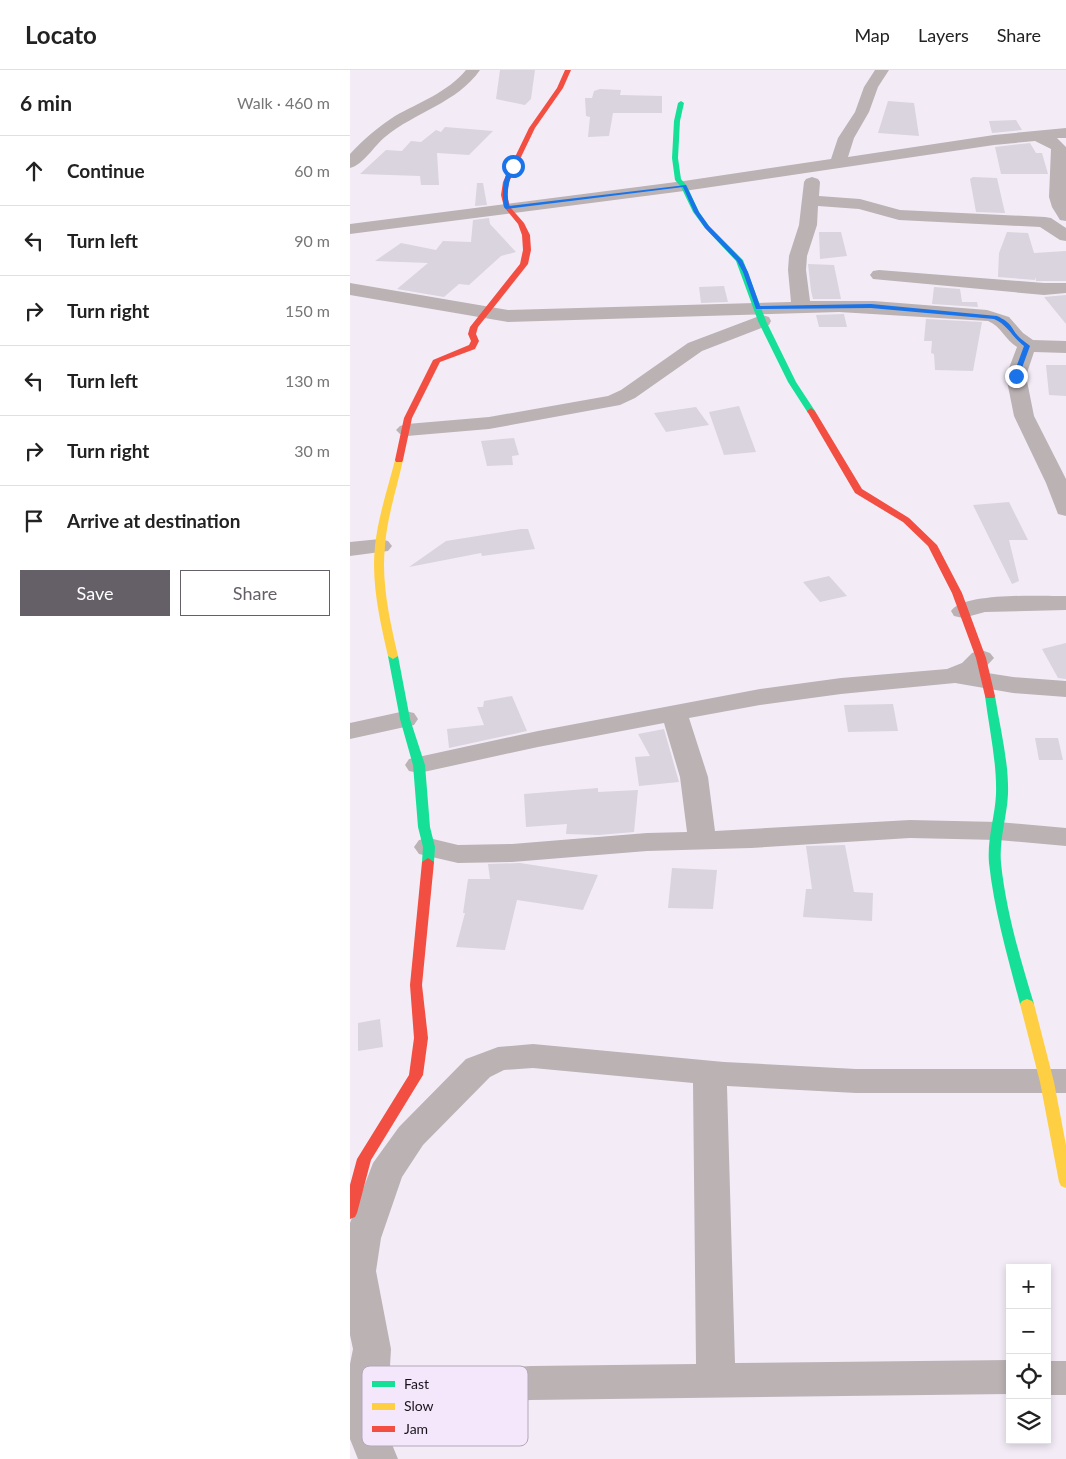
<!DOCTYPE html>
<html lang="en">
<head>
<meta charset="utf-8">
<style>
	:root { --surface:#fff; --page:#f2f2f2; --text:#222; --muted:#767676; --line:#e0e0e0; --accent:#655f67 }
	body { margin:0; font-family:Lato,sans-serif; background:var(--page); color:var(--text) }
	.controls { position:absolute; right:15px; bottom:15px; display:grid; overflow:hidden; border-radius:0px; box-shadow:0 2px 8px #0003 }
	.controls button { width:45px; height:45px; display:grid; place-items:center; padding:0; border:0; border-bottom:1px solid var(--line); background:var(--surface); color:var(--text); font:25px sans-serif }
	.stop { position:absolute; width:15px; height:15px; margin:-11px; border:4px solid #1a73e8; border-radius:50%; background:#fff }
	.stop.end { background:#1a73e8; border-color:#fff; box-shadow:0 1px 5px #0008 }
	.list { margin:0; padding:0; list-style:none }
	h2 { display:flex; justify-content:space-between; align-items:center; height:65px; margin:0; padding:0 20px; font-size:21px }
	h2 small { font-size:16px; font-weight:400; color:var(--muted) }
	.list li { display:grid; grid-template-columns:32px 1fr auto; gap:15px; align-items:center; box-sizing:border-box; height:70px; padding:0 20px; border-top:1px solid var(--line) }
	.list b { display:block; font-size:19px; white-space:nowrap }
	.list em { font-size:16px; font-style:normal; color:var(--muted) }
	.actions { display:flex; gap:10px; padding:15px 20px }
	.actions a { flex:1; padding:11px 0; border:1px solid var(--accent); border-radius:0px; text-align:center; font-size:18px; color:var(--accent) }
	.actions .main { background:var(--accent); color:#fff }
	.icon { flex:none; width:28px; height:28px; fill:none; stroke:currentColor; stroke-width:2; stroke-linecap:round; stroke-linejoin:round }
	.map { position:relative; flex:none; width:716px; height:1389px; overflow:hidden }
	header { display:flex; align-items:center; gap:30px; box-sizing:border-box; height:70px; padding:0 25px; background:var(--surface); border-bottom:1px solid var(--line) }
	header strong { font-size:24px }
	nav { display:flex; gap:28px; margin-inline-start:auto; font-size:18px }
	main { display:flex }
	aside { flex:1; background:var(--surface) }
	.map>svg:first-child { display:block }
	.building { fill:#d9d4dd }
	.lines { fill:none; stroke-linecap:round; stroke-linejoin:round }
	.street { fill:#bbb2b4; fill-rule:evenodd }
	.fast { fill:#16e098; fill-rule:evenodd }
	.slow { fill:#ffcf43; fill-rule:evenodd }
	.jam { fill:#f24e42; fill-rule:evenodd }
	.route { fill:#1a73e8 }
	.key { fill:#f4e7fc; stroke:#b2a7b8; stroke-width:1 }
	.key-label { font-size:14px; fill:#18131a }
</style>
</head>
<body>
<header>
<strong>Locato</strong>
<nav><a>Map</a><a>Layers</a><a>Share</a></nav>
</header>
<main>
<aside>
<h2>6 min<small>Walk · 460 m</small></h2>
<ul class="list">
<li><svg class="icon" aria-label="ahead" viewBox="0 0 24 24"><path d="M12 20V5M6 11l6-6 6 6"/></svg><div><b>Continue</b></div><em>60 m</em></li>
<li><svg class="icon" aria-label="left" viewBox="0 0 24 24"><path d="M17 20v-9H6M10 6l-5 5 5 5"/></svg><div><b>Turn left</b></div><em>90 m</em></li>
<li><svg class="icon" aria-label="right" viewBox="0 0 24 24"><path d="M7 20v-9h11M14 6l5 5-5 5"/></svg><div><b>Turn right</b></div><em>150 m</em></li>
<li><svg class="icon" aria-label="left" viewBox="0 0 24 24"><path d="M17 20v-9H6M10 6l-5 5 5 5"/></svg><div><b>Turn left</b></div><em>130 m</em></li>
<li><svg class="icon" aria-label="right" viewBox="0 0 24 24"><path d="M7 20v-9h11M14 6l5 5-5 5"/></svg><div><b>Turn right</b></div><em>30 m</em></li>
<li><svg class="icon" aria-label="arrive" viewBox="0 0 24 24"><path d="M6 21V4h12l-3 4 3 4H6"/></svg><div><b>Arrive at destination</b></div></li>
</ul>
<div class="actions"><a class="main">Save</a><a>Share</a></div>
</aside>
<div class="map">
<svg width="716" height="1389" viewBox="0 0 716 1389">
	<rect width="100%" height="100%" fill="#f3ecf7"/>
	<g class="building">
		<path d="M 150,0 L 185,0 L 181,29 L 175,35 L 146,29 Z"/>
		<path d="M 250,19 L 271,20 L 270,25 L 312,26 L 312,43 L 263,43 L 259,66 L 238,67 L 240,47 L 236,46 L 235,28 L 242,28 L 244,21 Z"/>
		<path d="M 538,31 L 564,33 L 569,66 L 528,63 Z"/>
		<path d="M 666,50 L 672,60 L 642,63 L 639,51 Z"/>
		<path d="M 95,57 L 143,61 L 119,85 L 87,83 L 89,115 L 71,115 L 70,106 L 10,104 L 36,80 L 52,81 L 61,71 L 71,72 L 86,60 L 91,62 Z"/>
		<path d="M 680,73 L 686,83 L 692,83 L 698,104 L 651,104 L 645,77 Z"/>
		<path d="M 623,107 L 647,108 L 655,143 L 626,142 L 620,109 Z"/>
		<path d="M 127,113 L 133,113 L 137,135 L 125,136 Z"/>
		<path d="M 139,148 L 140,154 L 166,182 L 151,186 L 119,215 L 109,214 L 94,227 L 47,219 L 78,193 L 25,191 L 51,173 L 86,180 L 93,171 L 121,172 L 123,150 Z"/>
		<path d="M 469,162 L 491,162 L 497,186 L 470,189 Z"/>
		<path d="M 657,162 L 678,163 L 684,183 L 716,181 L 716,211 L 686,211 L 686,207 L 685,210 L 648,207 L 649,183 Z"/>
		<path d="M 458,194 L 484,195 L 491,229 L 463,229 L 461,221 Z"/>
		<path d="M 374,216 L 378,232 L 351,233 L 349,217 Z"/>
		<path d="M 584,217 L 610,219 L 612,232 L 627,232 L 628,237 L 582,234 Z"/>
		<path d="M 716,225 L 716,254 L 694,227 Z"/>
		<path d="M 494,244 L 497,257 L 469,257 L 466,245 Z"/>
		<path d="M 576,249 L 632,252 L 623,301 L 585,300 L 584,284 L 581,283 L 582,271 L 574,271 Z"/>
		<path d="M 696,295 L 716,295 L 716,326 L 699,325 Z"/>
		<path d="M 389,336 L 406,382 L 374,385 L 359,342 Z"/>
		<path d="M 346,337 L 359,355 L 316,362 L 304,343 Z"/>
		<path d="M 164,368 L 169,385 L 162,386 L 163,395 L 137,396 L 131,371 Z"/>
		<path d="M 659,432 L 678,470 L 659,470 L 669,511 L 662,514 L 623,435 Z"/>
		<path d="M 171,459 L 178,459 L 185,479 L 132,486 L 131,483 L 59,497 L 96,471 Z"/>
		<path d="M 479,506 L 497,526 L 470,532 L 453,512 Z"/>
		<path d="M 716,573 L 716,609 L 708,608 L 692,579 Z"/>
		<path d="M 162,626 L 177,661 L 99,678 L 97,659 L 134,655 L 127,637 L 133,637 L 134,631 Z"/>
		<path d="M 543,634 L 548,661 L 498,662 L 494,635 Z"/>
		<path d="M 314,659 L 329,712 L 289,716 L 285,687 L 300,686 L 288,664 Z"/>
		<path d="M 685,668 L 708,668 L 713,690 L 689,690 Z"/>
		<path d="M 248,718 L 248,722 L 288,720 L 284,762 L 249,765 L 216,764 L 217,754 L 176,757 L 174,724 Z"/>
		<path d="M 495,775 L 504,822 L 523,823 L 522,851 L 453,847 L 456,819 L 462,819 L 456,776 Z"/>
		<path d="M 170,793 L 248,805 L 233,840 L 167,830 L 155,880 L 106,877 L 115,843 L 113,843 L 118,809 L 140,809 L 138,794 Z"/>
		<path d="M 322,798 L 367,800 L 363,839 L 318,838 Z"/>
		<path d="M 30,949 L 33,977 L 8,981 L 8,953 Z"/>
	</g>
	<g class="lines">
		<g class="street">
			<path d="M 116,0 L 130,0 C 107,33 65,42 35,67 C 24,76 13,95 0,98 L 0,84 C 14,69 28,57 45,46 C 68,33 98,22 116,0 Z"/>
			<path d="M 525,0 L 539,0 L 528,17 L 519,42 L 504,68 L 498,87 L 644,65 L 716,58 L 716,68 L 707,68 L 716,77 L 716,151 L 710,150 L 702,137 L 699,127 L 701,79 L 685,71 L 644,75 L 334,121 L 0,164 L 0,154 L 334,111 L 481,89 L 488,68 L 505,42 L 514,17 Z"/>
			<path d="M 462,107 L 468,109 L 470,112 L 469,126 L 510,129 L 550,140 L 695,147 L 701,148 L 716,158 L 716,171 L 710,170 L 690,157 L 549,150 L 509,139 L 468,136 L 467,155 L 457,186 L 456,200 L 460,231 L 524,231 L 637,240 L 659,247 L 673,263 L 683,270 L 716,271 L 716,283 L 684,282 L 676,306 L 684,346 L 716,409 L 716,446 L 708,444 L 696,413 L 664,346 L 656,306 L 667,277 C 655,270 652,257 638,251 L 489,242 L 158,252 L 0,225 L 0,213 L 158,240 L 441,232 L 438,200 L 439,186 L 449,155 L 454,112 L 456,109 Z"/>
			<path d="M 529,200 L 694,213 L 716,213 L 716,223 L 694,225 L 523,209 L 520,205 L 523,201 Z"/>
			<path d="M 412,245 L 419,247 L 421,251 L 419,255 L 352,281 L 285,328 L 270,335 L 139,359 L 57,366 L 50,364 L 46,360 L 50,356 L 57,354 L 139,347 L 258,326 L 271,320 L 338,273 Z"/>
			<path d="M 30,469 L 38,471 L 42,476 L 38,481 L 0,486 L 0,472 Z"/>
			<path d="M 716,526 L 716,540 L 635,542 L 613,548 L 604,546 L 601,541 C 614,522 692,526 716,526 Z"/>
			<path d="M 631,580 L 640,583 L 644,588 L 631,602 L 663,607 L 716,611 L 716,627 L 663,623 L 605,613 L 491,624 L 410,635 L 339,648 L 358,707 L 365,761 L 560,750 L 648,752 L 716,758 L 716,776 L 648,770 L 560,768 L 401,778 L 297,781 L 162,792 L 108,793 L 69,784 L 64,777 L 69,770 L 79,768 L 108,775 L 162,774 L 297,763 L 337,762 L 330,707 L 314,653 L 188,677 L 69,703 L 59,701 L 55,695 L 59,689 L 188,661 L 410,619 L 491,608 L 597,599 L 612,593 L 622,583 Z"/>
			<path d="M 55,641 L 64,643 L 68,649 L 64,655 L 0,669 L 0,653 Z"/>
			<path d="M 183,974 L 374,992 L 506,999 L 716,999 L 716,1023 L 506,1023 L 377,1016 L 385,1293 L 660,1290 L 660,1324 L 181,1330 L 27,1338 L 48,1389 L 8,1389 L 0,1369 L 0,1294 L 3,1279 L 0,1265 L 0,1153 L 23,1093 L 49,1057 L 116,989 L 148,977 ZM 183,998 L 343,1013 L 346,1294 L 181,1296 L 36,1304 L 40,1296 L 41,1279 L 26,1201 L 31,1168 L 52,1107 L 73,1075 L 140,1007 L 154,1000 Z"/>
			<rect x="697" y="1291" width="19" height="34"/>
		</g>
		<g class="fast">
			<path d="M 331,31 L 334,33 L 330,51 L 328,88 L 331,109 L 337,116 L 349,142 L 359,156 L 393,190 L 416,251 L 446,312 L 465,341 L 464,343 L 458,343 L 438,312 L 408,251 L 386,191 L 355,158 L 343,142 L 331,117 L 325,110 L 322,88 L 324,51 L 328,33 Z"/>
			<path d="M 43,583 L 48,586 L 60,649 L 75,695 L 80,757 L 85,777 L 84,792 L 78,796 L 72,792 L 73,777 L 68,757 L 63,695 L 50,649 L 38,586 Z"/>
			<path d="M 640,623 L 645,626 C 650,658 659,692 658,724 C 657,747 649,769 651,793 C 656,841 670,888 684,934 L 682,937 L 672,937 L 670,934 C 658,888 644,840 639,793 C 637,769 645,747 646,724 C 647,692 639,658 635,626 Z"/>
		</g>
		<g class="slow">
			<path d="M 49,387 L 53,390 C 47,418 37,447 35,476 C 31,513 40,551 48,586 L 43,589 L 38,586 C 30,551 21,513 25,476 C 28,447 38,418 45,390 Z"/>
			<path d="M 677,929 L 682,931 L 684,934 L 704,1012 L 716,1075 L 716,1118 L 711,1116 L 709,1112 L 690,1012 L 670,934 L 672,931 Z"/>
		</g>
		<g class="jam">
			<path d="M 215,0 L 221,0 L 213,18 L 185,58 L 159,112 L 157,125 L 160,137 L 174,153 L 180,165 L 181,180 L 178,194 L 128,257 L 126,264 L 129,271 L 125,279 L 90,292 L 62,348 L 53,390 L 52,392 L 46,392 L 45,390 L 54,348 L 83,290 L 119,275 L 121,271 L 118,264 L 120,257 L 170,194 L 173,180 L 172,165 L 168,154 L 154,137 L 151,125 L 153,112 L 179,58 L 207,18 Z"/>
			<path d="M 461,338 L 465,341 L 512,419 L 559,448 L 587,475 L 612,523 L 636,588 L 645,626 L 644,628 L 636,628 L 635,626 L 626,588 L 602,523 L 578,476 L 553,452 L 505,423 L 457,341 Z"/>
			<path d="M 78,788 L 84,792 L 72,915 L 78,968 L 73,1005 L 21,1090 L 7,1143 L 5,1147 L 0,1149 L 0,1115 L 7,1089 L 59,1005 L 64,968 L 60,915 L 72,792 Z"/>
		</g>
	</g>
	<path class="route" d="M 163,94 L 165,96 C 159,110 156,120 159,136 L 336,115 L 349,142 L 359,156 L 392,190 L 398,202 L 410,236 L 521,234 L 647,246 C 664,254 660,258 670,268 C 673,271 677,273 680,276 L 669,306 L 666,308 L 663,306 L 674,276 C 662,267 658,255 644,249 L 521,238 L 406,239 L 393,202 L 387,191 L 355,158 L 344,142 L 333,117 L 156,139 L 154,137 C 152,123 152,104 163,94 Z"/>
	<rect x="12" y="1296" width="166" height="80" rx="8" class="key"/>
	<rect x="22" y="1311" width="23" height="6" fill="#16e098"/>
	<rect x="22" y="1333" width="23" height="7" fill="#ffcf43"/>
	<rect x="22" y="1356" width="23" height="6" fill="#f24e42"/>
	<g class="key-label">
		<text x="54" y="1319">Fast</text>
		<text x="54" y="1341">Slow</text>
		<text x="54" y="1364">Jam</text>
	</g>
</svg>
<div class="controls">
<button>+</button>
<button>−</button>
<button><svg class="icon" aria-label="locate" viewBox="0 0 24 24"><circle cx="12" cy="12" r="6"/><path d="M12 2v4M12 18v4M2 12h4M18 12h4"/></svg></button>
<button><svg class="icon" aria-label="layers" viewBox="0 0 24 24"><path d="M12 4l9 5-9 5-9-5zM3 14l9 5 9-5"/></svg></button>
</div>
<div class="stop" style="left:163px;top:96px"></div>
<div class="stop end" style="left:666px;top:306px"></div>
</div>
</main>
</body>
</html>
